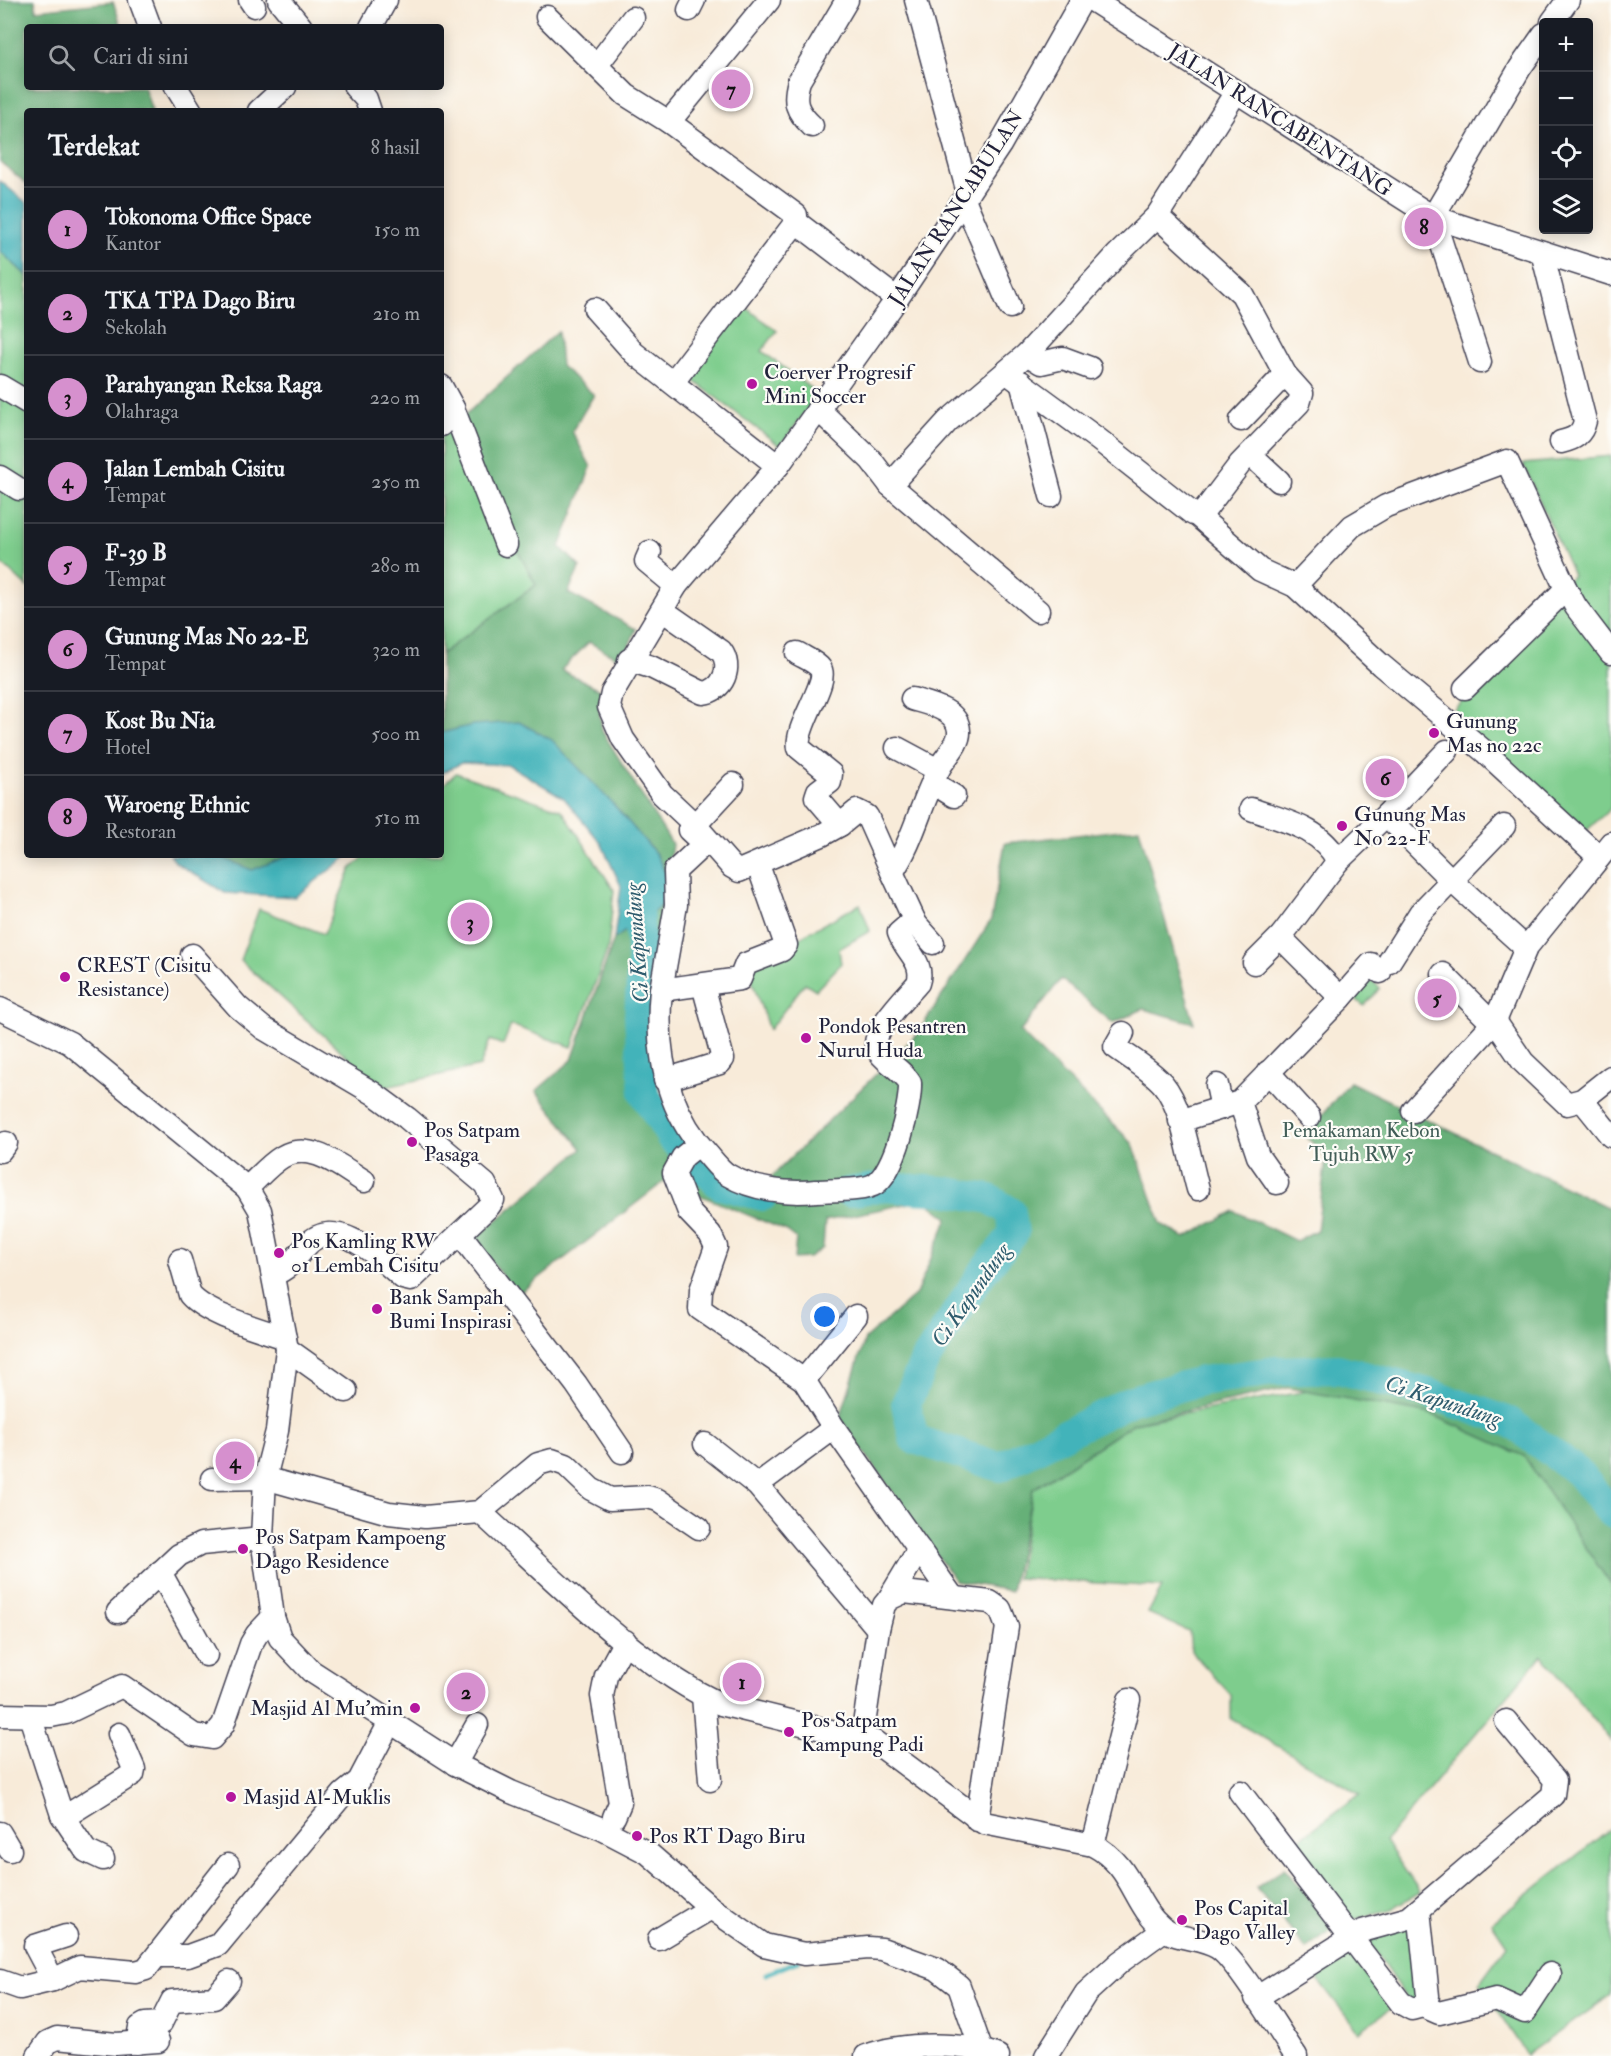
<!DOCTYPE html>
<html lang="id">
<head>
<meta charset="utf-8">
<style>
	:root { --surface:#171b24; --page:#242831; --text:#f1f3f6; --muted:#9ea1a6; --line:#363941; --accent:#d690ce }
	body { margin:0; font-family:"IM FELL Double Pica",serif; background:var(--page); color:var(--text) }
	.controls { position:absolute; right:18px; top:18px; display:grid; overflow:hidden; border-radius:6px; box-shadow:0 3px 15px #0003 }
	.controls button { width:54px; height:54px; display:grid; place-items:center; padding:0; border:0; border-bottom:2px solid var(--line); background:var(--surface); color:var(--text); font:30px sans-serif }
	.you { position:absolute; left:825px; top:1317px; width:21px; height:21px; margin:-15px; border:4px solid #fff; border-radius:50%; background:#1a73e8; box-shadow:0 0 0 9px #1a73e833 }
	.badge { display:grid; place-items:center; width:39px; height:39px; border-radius:50%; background:var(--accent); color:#111; font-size:20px; font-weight:700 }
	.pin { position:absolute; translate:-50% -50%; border:3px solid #fff; box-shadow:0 2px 6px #0006 }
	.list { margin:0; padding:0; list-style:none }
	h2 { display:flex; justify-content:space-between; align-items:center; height:78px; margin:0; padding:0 24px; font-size:26px }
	h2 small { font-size:20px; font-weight:400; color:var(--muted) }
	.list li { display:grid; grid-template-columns:39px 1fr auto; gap:18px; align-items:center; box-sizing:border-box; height:84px; padding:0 24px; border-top:2px solid var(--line) }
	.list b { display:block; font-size:22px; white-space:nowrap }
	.list p { margin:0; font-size:20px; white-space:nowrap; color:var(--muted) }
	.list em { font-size:20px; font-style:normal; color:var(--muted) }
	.icon { flex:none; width:33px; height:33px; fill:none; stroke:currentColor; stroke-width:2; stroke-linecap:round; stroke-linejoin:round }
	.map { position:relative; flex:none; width:1611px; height:2056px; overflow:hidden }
	.search { position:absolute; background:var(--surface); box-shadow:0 3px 15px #0003; left:24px; top:24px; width:420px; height:66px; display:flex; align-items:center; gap:15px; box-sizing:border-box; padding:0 21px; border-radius:6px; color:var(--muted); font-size:22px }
	.panel { position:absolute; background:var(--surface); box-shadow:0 3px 15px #0003; left:24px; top:108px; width:420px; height:750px; border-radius:6px }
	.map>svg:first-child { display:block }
	.green { fill:#7ecd8d; stroke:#507864; stroke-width:1.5 }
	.forest { fill:#66b078; stroke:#44695a; stroke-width:1.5 }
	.water { fill:#42b3ba; stroke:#326a7a; stroke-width:1.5 }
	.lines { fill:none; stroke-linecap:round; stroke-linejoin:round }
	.stream { stroke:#42b3ba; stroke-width:5 }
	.river { stroke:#42b3ba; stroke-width:30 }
	.minor-casing { stroke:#424053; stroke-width:25 }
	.minor { stroke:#fff; stroke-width:22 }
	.poi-dot { fill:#b5179e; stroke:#fdfcf7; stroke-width:2 }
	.labels { text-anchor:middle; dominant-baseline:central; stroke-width:4.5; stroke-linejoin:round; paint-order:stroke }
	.street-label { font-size:21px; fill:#22223b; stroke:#fdfcf7 }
	.poi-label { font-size:21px; fill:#22223b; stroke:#fdfcf7; text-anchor:start }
	.park-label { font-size:21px; fill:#425e58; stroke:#fdfcf7 }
	.water-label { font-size:22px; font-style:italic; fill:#2f5c6e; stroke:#fdfcf7 }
</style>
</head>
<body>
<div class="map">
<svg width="1611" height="2056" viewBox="0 0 1611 2056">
	<rect width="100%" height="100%" fill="#fdfcf7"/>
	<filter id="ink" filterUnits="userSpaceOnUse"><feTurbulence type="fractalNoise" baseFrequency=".0167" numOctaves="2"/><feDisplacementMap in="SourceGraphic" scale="12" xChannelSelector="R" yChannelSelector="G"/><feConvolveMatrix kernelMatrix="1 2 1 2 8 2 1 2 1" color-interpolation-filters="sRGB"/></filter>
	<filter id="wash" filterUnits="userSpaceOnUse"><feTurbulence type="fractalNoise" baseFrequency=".008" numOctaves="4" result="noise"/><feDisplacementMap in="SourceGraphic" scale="24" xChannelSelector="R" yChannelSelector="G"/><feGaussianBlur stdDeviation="1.35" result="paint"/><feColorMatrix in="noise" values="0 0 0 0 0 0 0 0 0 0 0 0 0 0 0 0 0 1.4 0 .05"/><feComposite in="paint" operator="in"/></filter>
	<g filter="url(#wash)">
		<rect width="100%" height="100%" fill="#f8ebd9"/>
		<g class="green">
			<path d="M 0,251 L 27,276 L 27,587 L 0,562 Z"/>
			<path d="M 739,302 L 777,331 L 762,351 L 819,394 L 780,446 L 685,374 Z"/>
			<path d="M 452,427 L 536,585 L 441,654 L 441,437 Z"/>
			<path d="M 1611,456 L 1611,808 L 1584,833 L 1451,713 L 1573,575 L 1523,464 Z"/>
			<path d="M 456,773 L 562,810 L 614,890 L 608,948 L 572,1047 L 511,1025 L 503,1045 L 490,1040 L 480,1066 L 382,1088 L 240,960 L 259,909 L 324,934 L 351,869 L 366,855 L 441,855 L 441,787 Z"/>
			<path d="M 860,904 L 870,931 L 839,949 L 841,964 L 816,990 L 805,983 L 769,1030 L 747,966 Z"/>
			<path d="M 1368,977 L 1380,988 L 1364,1006 L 1351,995 Z"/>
			<path d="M 1313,1390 L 1431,1414 L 1524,1456 L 1611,1547 L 1611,1741 L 1542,1655 L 1385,1841 L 1420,1892 L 1388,1911 L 1352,1920 L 1293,1844 L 1360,1794 L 1231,1719 L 1231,1695 L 1191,1651 L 1189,1631 L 1148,1613 L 1162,1587 L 1017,1578 L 1033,1489 L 1134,1423 Z"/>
			<path d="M 1611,1828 L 1611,1995 L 1527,2055 L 1479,1983 L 1507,1945 L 1492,1923 Z"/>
			<path d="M 1411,1921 L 1426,1995 L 1412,2007 L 1363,1934 Z"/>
			<path d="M 1348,1950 L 1392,2007 L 1359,2032 L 1315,1976 Z"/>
		</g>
		<g class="forest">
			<path d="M 0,0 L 35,0 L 36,10 L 113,2 L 122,27 L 27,27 L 27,87 L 144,87 L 152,111 L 27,111 L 27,184 L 0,162 Z"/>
			<path d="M 558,331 L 561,366 L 594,395 L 572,431 L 591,467 L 560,547 L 580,567 L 568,593 L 636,629 L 623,661 L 589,642 L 561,670 L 604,691 L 599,708 L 602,731 L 672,844 L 668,879 L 656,854 L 614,805 L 473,725 L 441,733 L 441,654 L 536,585 L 452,427 Z"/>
			<path d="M 1139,828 L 1194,1023 L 1143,1009 L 1113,1023 L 1061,979 L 1020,1032 L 1133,1144 L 1161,1224 L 1185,1238 L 1234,1211 L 1296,1241 L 1317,1230 L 1326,1158 L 1305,1135 L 1350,1082 L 1611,1209 L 1611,1585 L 1524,1456 L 1431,1414 L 1288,1388 L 1134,1423 L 1033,1489 L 1011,1591 L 955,1581 L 840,1418 L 865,1339 L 916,1294 L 948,1218 L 924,1200 L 825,1221 L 823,1248 L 809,1258 L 794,1259 L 796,1238 L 787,1231 L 665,1181 L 517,1295 L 474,1239 L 582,1149 L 536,1091 L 572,1060 L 614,939 L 674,898 L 655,977 L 647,1064 L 665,1123 L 706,1165 L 761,1187 L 918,1033 L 991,920 L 1005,843 Z"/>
			<path d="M 215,855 L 291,855 L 252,870 Z"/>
			<path d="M 1284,1868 L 1334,1929 L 1306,1949 L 1256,1888 Z"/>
		</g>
		<g class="water">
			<path d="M 0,181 L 27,203 L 27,276 L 0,251 Z"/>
			<path d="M 519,722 L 552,740 L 614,805 L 656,854 L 668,879 L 662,905 L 614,939 L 621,886 L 601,843 L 564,798 L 509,765 L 461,763 L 441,774 L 441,733 L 473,725 Z"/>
			<path d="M 170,855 L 215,855 L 252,870 L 291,855 L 349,855 L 295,897 L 225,893 L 176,863 Z"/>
		</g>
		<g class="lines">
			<path class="stream" d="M 766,1974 L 798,1961"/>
			<g class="river">
				<path d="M 636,880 L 642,961 L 639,1017 L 644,1093 L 672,1139 L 720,1185 L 763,1196"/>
				<path d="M 848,1192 L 880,1187 L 943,1191 L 990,1199 L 1011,1212 L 1014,1233 L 980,1276 L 924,1362 L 906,1404 L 914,1439 L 1000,1467 L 1132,1400 L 1201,1381 L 1275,1371 L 1338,1369 L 1425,1392 L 1510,1422 L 1578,1472 L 1611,1513"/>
			</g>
		</g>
	</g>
	<g filter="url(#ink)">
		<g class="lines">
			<defs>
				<g id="minor">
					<path d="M 140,0 L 150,27"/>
					<path d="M 250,0 L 254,6"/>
					<path d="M 279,0 L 301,27"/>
					<path d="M 916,0 L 968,193"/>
					<path d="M 1092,0 L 1433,217 L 1611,274"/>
					<path d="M 689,10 L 694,0"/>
					<path d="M 547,17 L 626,95 L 669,122 L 796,215 L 796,222 L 897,299"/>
					<path d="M 1552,22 L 1568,0"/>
					<path d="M 371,27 L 386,0"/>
					<path d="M 597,65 L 633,18"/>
					<path d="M 176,87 L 191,111"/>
					<path d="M 355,87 L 366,99 L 370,111"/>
					<path d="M 259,111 L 285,87"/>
					<path d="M 669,122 L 769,0"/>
					<path d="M 812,126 C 796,111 793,102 799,81 L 847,0"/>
					<path d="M 964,199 L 1010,307"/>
					<path d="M 1542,252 L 1585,421 C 1582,435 1574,439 1561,442"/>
					<path d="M 595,309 L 634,353 L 778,466"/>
					<path d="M 1027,354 L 1041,363 L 1063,358 L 1090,368"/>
					<path d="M 1480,362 L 1433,217 L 1520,68 L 1544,34"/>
					<path d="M 1006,372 L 1099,440 L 1193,514 L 1202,514 L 1240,464 L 1299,403 L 1302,393 L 1285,374 L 1242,294 L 1157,216"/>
					<path d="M 673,382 L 796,222"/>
					<path d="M 1021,382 L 1051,496"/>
					<path d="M 0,386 L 27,402"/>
					<path d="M 441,386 L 453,408 L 441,425"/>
					<path d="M 453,408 L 506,545"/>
					<path d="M 818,409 L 871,460 L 890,485 L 1038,611"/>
					<path d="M 1241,420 L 1285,374"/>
					<path d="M 1250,454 L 1279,481"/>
					<path d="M 0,477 L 19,489"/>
					<path d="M 890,485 L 948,421 L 1027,354 L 1117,255 L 1157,216 L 1236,92"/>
					<path d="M 1198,516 L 1260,570 L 1295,586 L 1381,665 L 1485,752 L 1599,857"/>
					<path d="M 650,552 L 646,561 L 676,586"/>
					<path d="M 1295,586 L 1352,526 L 1386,506 L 1507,461 L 1566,589 L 1576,607 L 1611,653"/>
					<path d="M 797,653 C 803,657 816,662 820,668 C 830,682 794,727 799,748 L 831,774 L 830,782 L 818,791 L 816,797 L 840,825"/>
					<path d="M 629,660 L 651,667 L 703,693 C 723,691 733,667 721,651 L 662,610"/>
					<path d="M 1465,688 L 1566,589"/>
					<path d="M 912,699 C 928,704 958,709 959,731 C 960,744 945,757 940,767 C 921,801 914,841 892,872 L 867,816 L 857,811 L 840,825 L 822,835 L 739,871 L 732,867 L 695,825 L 662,794 L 623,739 L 609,707 L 612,693 L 676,586 L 778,466 L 897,299 L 1000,145 L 1082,0"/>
					<path d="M 897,748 L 938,770"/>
					<path d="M 1447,751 L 1386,815 L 1452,881 L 1526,948"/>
					<path d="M 933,783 L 954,796"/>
					<path d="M 1251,809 C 1284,821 1320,827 1338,861"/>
					<path d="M 695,825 L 733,784"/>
					<path d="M 758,865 L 786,945 L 782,950 L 746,964 L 740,979 L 661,990 C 655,1051 666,1110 709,1156 C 714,1162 721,1171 728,1175 C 753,1190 788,1194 816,1191 C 830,1190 865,1191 875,1184 C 895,1171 911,1105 910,1083 C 902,1069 884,1062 877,1049 C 869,1033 907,996 918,983 C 925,962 905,951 899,933 L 914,920"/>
					<path d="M 892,872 L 916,924 L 933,943"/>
					<path d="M 192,955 L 238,1007 L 263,1028 L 373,1093 L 407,1118 L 485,1184 L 493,1200 L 489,1206 L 411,1280 L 403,1278 C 381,1259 336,1213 307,1245 C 293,1260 293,1266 273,1275"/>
					<path d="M 1389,962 L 1420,913 L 1504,826"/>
					<path d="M 1254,963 L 1282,935"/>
					<path d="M 1443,974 L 1492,1023"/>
					<path d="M 661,990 L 676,905 L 675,871 L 704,844 L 689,830"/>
					<path d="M 1341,998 L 1371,964 L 1380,972"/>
					<path d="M 0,1009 L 70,1043 L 247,1188 L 260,1210 L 287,1349 L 277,1431 L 265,1478 L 262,1538 L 273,1617 L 280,1638 L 311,1671 L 457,1765 L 511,1792 L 602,1829 L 648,1853 L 711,1908 L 764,1945 L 804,1954 L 868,1948 L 882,1949 L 937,1969 L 959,1986 L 981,2049"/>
					<path d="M 1495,1021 L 1523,1062 L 1567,1104 L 1582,1100 L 1611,1077"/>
					<path d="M 1123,1033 L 1115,1047 C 1130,1058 1150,1069 1163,1084 C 1183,1108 1189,1158 1198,1189"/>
					<path d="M 1268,1072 L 1309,1117"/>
					<path d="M 665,1080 L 720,1063 L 723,1059 L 703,985"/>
					<path d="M 1217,1085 L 1222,1108"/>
					<path d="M 1582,1100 L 1611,1136"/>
					<path d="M 1240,1102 L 1258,1156 L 1277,1183"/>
					<path d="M 1413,1111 L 1495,1021 L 1526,948 L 1611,843"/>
					<path d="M 1180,1121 L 1240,1102 L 1341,998 L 1284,941 L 1282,935 L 1338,861 L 1386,815"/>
					<path d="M 698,1145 L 683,1157 L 674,1173 L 689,1212 L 710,1234 L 716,1247 L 701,1290 L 700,1309 L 804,1380 L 834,1428 L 952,1596"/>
					<path d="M 0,1151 L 6,1143"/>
					<path d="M 247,1188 C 258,1178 270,1164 282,1157 C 310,1140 341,1167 364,1181"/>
					<path d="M 460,1234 L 576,1384 L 622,1452"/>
					<path d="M 180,1260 L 190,1295 C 207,1315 260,1329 285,1338"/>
					<path d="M 287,1349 L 346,1391"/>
					<path d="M 804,1380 L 856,1316"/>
					<path d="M 705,1444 L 757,1485 L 878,1629"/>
					<path d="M 212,1479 L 265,1478 L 389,1513 L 425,1517 L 480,1512"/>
					<path d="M 757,1485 L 834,1428"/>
					<path d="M 480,1512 C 549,1574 637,1667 721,1704 L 875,1742 L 984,1823 L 1093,1845 C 1134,1867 1132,1903 1162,1928 C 1176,1940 1202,1937 1218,1948 C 1237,1960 1280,2033 1296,2056"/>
					<path d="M 480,1512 L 538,1464 L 552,1460 L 566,1465 L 591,1489 L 610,1499 L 648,1497 L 658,1500 L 699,1528"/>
					<path d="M 160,1572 L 206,1655"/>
					<path d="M 889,1599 L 919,1549"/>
					<path d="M 118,1612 L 179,1555 L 201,1544 L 262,1538"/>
					<path d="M 703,1696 L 710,1780"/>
					<path d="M 0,1715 L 51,1716 L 66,1713 L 122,1686 L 194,1735 L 212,1738 L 223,1725 L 251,1644 L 257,1634 L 273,1617"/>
					<path d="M 30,1716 L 62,1815 L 86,1851 L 103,1859"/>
					<path d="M 862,1738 L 878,1629 L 884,1605 L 889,1599 L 904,1592 L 990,1602 L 1000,1609 L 1007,1627 L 977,1820"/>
					<path d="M 455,1764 L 477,1725"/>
					<path d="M 1240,1792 L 1401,2003 L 1412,2009 L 1423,2006 L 1428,1996 L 1419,1910"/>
					<path d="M 62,1815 L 74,1811 L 133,1774 L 134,1769 L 119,1734"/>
					<path d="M 614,1817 L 620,1803 L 602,1696 L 606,1676 L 625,1641"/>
					<path d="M 0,1833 L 10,1850"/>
					<path d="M 1093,1845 L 1129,1700"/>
					<path d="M 659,1939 L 711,1908"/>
					<path d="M 158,1956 L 188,1956 L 218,1945 L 343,1794 L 359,1781 L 390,1722"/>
					<path d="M 53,1980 L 35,1946 L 66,1936"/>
					<path d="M 0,1981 L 20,1988 L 53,1980 L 80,1967 L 136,1972 L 146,1969 L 228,1865"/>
					<path d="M 1256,1998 L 1362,1931 L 1409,1918 L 1553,1795 L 1555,1780 L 1506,1721"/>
					<path d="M 1423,2006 L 1439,2013 L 1496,1999 L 1525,2012 L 1550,1974"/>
					<path d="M 137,2043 L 140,2027 L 145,2024 L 161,2023 L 172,2001 L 214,1998 L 229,1981"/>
					<path d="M 38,2056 L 48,2042 L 57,2038 L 116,2044 L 158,2041"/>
					<path d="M 866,2056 C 901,2043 964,2041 998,2056"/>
					<path d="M 1046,2056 L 1086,1993 L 1120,1962 L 1164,1930"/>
				</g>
			</defs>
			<use href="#minor" class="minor-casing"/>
			<use href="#minor" class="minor"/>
		</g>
	</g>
	<g class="poi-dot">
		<circle cx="752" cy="384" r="6"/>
		<circle cx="1434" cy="733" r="6"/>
		<circle cx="1342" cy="826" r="6"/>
		<circle cx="65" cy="977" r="6"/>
		<circle cx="806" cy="1038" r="6"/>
		<circle cx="412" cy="1142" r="6"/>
		<circle cx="279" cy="1253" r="6"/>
		<circle cx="377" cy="1309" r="6"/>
		<circle cx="243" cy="1549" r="6"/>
		<circle cx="415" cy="1708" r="6"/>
		<circle cx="789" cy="1732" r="6"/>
		<circle cx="231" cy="1797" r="6"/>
		<circle cx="637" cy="1836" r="6"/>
		<circle cx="1182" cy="1920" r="6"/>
	</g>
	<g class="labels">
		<g class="street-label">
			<text transform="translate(1280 120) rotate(33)">JALAN RANCABENTANG</text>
			<text transform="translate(956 208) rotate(-57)">JALAN RANCABULAN</text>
		</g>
		<g class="poi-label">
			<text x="764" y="372">Coerver Progresif<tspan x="764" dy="24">Mini Soccer</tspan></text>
			<text x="1446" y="721">Gunung<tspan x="1446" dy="24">Mas no 22c</tspan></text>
			<text x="1354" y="814">Gunung Mas<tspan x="1354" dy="24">No 22-F</tspan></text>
			<text x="77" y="965">CREST (Cisitu<tspan x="77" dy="24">Resistance)</tspan></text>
			<text x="818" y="1026">Pondok Pesantren<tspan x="818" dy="24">Nurul Huda</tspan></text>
			<text x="424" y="1130">Pos Satpam<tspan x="424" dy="24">Pasaga</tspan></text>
			<text x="291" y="1241">Pos Kamling RW<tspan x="291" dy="24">01 Lembah Cisitu</tspan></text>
			<text x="389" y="1297">Bank Sampah<tspan x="389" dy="24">Bumi Inspirasi</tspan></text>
			<text x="255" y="1537">Pos Satpam Kampoeng<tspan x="255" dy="24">Dago Residence</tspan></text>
			<text x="403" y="1708" text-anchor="end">Masjid Al Mu'min</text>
			<text x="801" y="1720">Pos Satpam<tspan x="801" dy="24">Kampung Padi</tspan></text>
			<text x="243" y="1797">Masjid Al-Muklis</text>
			<text x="649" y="1836">Pos RT Dago Biru</text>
			<text x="1194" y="1908">Pos Capital<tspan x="1194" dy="24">Dago Valley</tspan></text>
		</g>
		<g class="park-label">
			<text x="1361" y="1130">Pemakaman Kebon<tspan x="1361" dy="24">Tujuh RW 5</tspan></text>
		</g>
		<g class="water-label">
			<text transform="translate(637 943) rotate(-94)">Ci Kapundung</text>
			<text transform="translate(971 1295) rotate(-55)">Ci Kapundung</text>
			<text transform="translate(1443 1401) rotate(18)">Ci Kapundung</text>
		</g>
	</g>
</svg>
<div class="controls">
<button>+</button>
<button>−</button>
<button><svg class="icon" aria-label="locate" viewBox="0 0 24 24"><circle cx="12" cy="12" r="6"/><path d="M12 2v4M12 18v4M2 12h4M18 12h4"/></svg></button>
<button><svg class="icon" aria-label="layers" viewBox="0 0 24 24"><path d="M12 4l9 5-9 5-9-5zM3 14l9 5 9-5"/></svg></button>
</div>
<div class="you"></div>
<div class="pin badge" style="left:742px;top:1682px">1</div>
<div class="pin badge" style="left:466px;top:1692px">2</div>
<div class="pin badge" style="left:470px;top:922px">3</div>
<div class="pin badge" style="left:235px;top:1461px">4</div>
<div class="pin badge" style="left:1437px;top:998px">5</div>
<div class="pin badge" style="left:1385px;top:778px">6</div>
<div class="pin badge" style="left:731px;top:89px">7</div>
<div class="pin badge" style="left:1424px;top:227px">8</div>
<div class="search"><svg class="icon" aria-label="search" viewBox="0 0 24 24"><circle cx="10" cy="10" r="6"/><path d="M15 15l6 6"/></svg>Cari di sini</div>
<section class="panel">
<h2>Terdekat<small>8 hasil</small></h2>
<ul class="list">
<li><span class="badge">1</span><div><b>Tokonoma Office Space</b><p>Kantor</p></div><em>150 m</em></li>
<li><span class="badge">2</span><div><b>TKA TPA Dago Biru</b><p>Sekolah</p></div><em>210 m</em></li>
<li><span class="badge">3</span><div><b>Parahyangan Reksa Raga</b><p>Olahraga</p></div><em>220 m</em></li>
<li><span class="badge">4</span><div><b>Jalan Lembah Cisitu</b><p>Tempat</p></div><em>250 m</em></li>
<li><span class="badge">5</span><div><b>F-39 B</b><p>Tempat</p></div><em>280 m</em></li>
<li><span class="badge">6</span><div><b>Gunung Mas No 22-E</b><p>Tempat</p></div><em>320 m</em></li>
<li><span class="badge">7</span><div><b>Kost Bu Nia</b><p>Hotel</p></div><em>500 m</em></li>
<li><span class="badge">8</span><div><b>Waroeng Ethnic</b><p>Restoran</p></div><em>510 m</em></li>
</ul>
</section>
</div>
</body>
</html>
